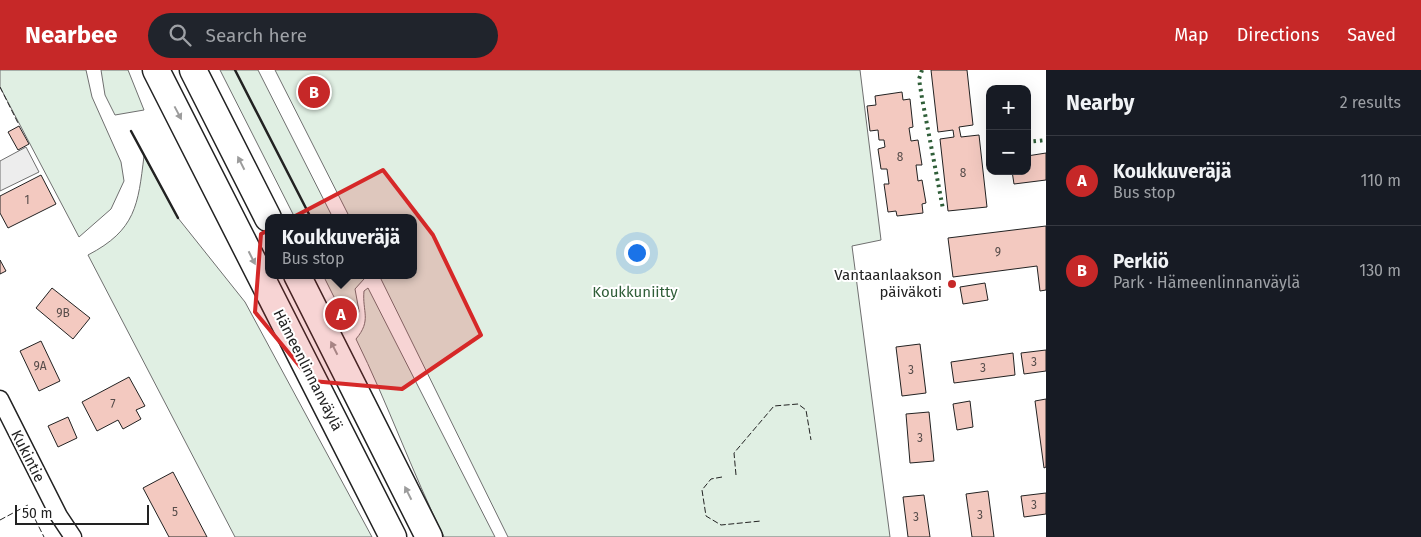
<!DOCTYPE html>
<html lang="en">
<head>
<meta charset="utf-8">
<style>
	:root { --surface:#171b24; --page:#20242c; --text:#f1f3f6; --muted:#9ea1a6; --line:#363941; --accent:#c62828 }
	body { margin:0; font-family:"Fira Sans",sans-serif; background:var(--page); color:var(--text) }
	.controls { position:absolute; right:15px; top:15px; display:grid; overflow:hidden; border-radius:10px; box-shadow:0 5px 20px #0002 }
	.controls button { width:45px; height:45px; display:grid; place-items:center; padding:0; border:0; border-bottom:1px solid var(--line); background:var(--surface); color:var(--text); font:25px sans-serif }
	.scale { position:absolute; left:15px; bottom:12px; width:134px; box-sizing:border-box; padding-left:5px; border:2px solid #222; border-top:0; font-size:14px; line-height:18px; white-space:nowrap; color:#222; -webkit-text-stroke:4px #fff; paint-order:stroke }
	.you { position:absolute; left:636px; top:182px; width:18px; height:18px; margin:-12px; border:4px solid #fff; border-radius:50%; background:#1a73e8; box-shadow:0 0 0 8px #1a73e833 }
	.badge { display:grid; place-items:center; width:32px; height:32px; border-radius:50%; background:var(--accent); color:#fff; font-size:16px; font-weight:700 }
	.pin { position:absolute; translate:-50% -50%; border:2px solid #fff; box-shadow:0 1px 5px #0006 }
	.popup { position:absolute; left:265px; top:144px; width:152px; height:65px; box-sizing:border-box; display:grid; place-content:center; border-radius:10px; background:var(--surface); filter:drop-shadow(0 1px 4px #0005); font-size:16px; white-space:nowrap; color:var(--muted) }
	.popup b { font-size:19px; color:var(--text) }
	.popup::after { content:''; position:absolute; left:50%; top:100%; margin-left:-10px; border:10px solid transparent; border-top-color:var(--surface) }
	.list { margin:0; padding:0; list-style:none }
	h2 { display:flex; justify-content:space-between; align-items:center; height:65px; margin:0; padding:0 20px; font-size:21px }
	h2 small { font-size:16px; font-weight:400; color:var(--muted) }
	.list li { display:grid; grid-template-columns:32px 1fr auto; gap:15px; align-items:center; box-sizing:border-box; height:90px; padding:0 20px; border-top:1px solid var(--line) }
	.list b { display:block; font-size:19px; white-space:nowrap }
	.list p { margin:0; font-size:16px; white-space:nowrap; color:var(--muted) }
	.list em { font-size:16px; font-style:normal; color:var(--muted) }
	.icon { flex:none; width:28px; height:28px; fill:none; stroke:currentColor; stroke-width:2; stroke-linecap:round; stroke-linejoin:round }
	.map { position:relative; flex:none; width:1046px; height:467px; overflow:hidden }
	header { display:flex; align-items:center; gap:30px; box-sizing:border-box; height:70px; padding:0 25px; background:var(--accent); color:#fff }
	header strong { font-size:24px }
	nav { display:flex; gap:28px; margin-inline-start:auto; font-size:18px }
	.search { width:350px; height:45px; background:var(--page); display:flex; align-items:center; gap:12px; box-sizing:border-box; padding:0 18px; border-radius:28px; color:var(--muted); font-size:19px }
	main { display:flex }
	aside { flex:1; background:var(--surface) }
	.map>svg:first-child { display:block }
	.green { fill:#e0efe3; stroke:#6f6f6f }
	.parking { fill:#ededed; stroke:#6f6f6f }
	.building { fill:#f3c9c0; stroke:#222 }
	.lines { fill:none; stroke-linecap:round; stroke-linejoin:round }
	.minor-casing { stroke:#222; stroke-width:19 }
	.trunk-casing { stroke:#222; stroke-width:29 }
	.minor { stroke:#fff; stroke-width:16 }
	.trunk { stroke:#fff; stroke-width:26 }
	.hedge { stroke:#2f5e38; stroke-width:4; stroke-dasharray:2.5 4; stroke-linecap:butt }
	.fence { stroke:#222; stroke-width:1; stroke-dasharray:6 2.5; stroke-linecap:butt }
	.wall { stroke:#222; stroke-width:2.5 }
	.oneway { fill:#9c9c9c }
	.marked { fill:#d62828; fill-opacity:0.2; stroke:#d62828; stroke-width:4; stroke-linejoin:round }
	.poi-dot { fill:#c62828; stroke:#fff; stroke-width:2 }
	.labels { text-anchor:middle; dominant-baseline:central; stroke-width:4; stroke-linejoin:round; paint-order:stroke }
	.number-label { font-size:12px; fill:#564c4a }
	.poi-label { font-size:15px; fill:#222; stroke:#fff; text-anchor:end }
	.park-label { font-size:15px; fill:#2f5e38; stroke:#fff }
	.street-label { font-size:15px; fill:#222; stroke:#fff }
</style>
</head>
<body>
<header>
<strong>Nearbee</strong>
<div class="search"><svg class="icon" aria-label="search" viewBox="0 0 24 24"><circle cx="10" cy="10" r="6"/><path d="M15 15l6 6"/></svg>Search here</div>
<nav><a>Map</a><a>Directions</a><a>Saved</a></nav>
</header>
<main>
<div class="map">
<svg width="1046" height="467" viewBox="0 0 1046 467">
	<rect width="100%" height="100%" fill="#fff"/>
	<g class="green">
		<path d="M 0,0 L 86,0 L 92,27 L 121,92 L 124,111 L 111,139 L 79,167 L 0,17 Z"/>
		<path d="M 101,0 L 128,0 L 144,40 L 115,45 L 105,25 Z"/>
		<path d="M 220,0 L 258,0 L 333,148 L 295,148 Z"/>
		<path d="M 275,0 L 860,0 L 881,170 L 852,176 L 890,467 L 508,467 L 379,205 L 414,205 L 414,148 L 350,148 Z"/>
		<path d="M 144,86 L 178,148 L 245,232 L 372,467 L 235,467 L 88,185 C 136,160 138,135 144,86 Z"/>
		<path d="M 323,205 L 362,205 L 364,209 L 355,219 L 359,241 L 357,248 L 352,251 L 345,238 L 340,239 Z"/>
		<path d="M 368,218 L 495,467 L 444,467 C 412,402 388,334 356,269 C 372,250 362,242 364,221 Z"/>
	</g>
	<path class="parking" d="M 26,77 L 39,102 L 0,121 L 0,91 Z"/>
	<g class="building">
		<path d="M 931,0 L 967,0 L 973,55 L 959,57 L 961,67 L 979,65 L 987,137 L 948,141 L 940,69 L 954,67 L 953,60 L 938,62 Z"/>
		<path d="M 902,22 L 903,30 L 910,29 L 913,57 L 909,58 L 911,71 L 918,70 L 922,95 L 916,95 L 918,111 L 922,110 L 926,133 L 922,134 L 923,143 L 897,146 L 896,141 L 888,142 L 884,114 L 889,114 L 887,99 L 881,99 L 878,79 L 885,77 L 884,70 L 879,70 L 878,60 L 870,61 L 867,36 L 876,35 L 875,26 Z"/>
		<path d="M 19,56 L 29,74 L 18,80 L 8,62 Z"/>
		<path d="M 1046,83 L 1046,110 L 1014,114 L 1012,101 L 1027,101 L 1027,86 Z"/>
		<path d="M 41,105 L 56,134 L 8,158 L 0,143 L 0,126 Z"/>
		<path d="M 1046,156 L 1046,220 L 1040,221 L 1037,196 L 953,207 L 948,168 Z"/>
		<path d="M 0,190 L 6,201 L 0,204 Z"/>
		<path d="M 985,213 L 988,230 L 963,234 L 960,217 Z"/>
		<path d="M 52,218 L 90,248 L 73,269 L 36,238 Z"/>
		<path d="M 41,271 L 60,311 L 39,321 L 20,281 Z"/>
		<path d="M 920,274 L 926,323 L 902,326 L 896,277 Z"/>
		<path d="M 1046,280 L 1046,301 L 1024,304 L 1021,283 Z"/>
		<path d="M 1013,283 L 1015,305 L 954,313 L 951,292 Z"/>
		<path d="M 129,307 L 145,336 L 136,340 L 141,349 L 123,359 L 118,350 L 97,361 L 82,332 Z"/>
		<path d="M 1046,329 L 1046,397 L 1044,398 L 1035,331 Z"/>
		<path d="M 970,331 L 973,357 L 957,360 L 953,334 Z"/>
		<path d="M 929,342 L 934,391 L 910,393 L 906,344 Z"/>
		<path d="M 68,347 L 77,368 L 58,377 L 48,356 Z"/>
		<path d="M 173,402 L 207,467 L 169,467 L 143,418 Z"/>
		<path d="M 988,421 L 994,467 L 972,467 L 966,424 Z"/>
		<path d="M 1046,423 L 1046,444 L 1024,447 L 1021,426 Z"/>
		<path d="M 924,425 L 930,467 L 908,467 L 903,427 Z"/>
	</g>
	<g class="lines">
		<defs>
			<path id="minor" d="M 0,329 L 59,446 L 73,467"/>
			<g id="trunk">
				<path d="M 156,0 L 393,467"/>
				<path d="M 193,0 L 268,148"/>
				<path d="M 297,205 L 429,467"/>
			</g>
		</defs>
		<use href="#minor" class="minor-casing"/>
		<use href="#trunk" class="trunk-casing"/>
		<use href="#minor" class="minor"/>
		<use href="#trunk" class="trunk"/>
		<g class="hedge">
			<path d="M 922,0 L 919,9 L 922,28 L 943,139"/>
			<path d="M 1027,72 L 1046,70"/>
		</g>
		<g class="fence">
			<path d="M 0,17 L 18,53"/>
			<path d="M 736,405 L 734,383 L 774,336 L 798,334 L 806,340 L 811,370"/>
			<path d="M 722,407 L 711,409 L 702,420 L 706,446 L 721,455 L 761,451"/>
			<path d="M 35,449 L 44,467"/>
			<path d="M 0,450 L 28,435"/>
		</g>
		<g class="wall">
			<path d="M 235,0 L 311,148"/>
			<path d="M 131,61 L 178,148"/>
			<path d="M 340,205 L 343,211"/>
		</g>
	</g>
	<defs><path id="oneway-solid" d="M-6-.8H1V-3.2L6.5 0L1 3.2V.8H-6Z" transform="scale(1.25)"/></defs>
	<g class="oneway">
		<use href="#oneway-solid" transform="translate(178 43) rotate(62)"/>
		<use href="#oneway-solid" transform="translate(241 93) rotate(-117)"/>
		<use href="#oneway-solid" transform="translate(252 188) rotate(63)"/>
		<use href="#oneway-solid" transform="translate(334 278) rotate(-117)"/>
		<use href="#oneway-solid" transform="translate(408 423) rotate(-117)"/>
	</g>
	<path class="marked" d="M 383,100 L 433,165 L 481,265 L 402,319 L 312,311 L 255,242 L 261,164 Z"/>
	<circle class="poi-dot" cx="952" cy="214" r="5"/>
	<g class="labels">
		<g class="number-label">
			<text x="900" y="87">8</text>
			<text x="963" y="103">8</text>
			<text x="27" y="130">1</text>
			<text x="998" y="182">9</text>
			<text x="63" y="243">9B</text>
			<text x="1034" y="292">3</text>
			<text x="40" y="296">9A</text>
			<text x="983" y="298">3</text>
			<text x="911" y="300">3</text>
			<text x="113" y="334">7</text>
			<text x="920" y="368">3</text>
			<text x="1034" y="435">3</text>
			<text x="175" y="442">5</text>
			<text x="980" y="445">3</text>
			<text x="916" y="447">3</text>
		</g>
		<g class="poi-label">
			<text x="942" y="205">Vantaanlaakson<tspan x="942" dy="17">päiväkoti</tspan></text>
		</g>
		<g class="park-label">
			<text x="635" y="222">Koukkuniitty</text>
		</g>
		<g class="street-label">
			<text transform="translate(308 300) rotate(63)">Hämeenlinnanväylä</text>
			<text transform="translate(28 386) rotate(63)">Kukintie</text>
		</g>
	</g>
</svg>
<div class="controls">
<button>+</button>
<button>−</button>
</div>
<div class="scale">50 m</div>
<div class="you"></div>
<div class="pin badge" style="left:341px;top:244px">A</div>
<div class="popup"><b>Koukkuveräjä</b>Bus stop</div>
<div class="pin badge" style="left:314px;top:22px">B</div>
</div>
<aside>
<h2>Nearby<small>2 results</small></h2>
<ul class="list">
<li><span class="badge">A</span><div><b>Koukkuveräjä</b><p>Bus stop</p></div><em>110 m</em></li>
<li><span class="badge">B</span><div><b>Perkiö</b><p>Park · Hämeenlinnanväylä</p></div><em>130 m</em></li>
</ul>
</aside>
</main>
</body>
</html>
